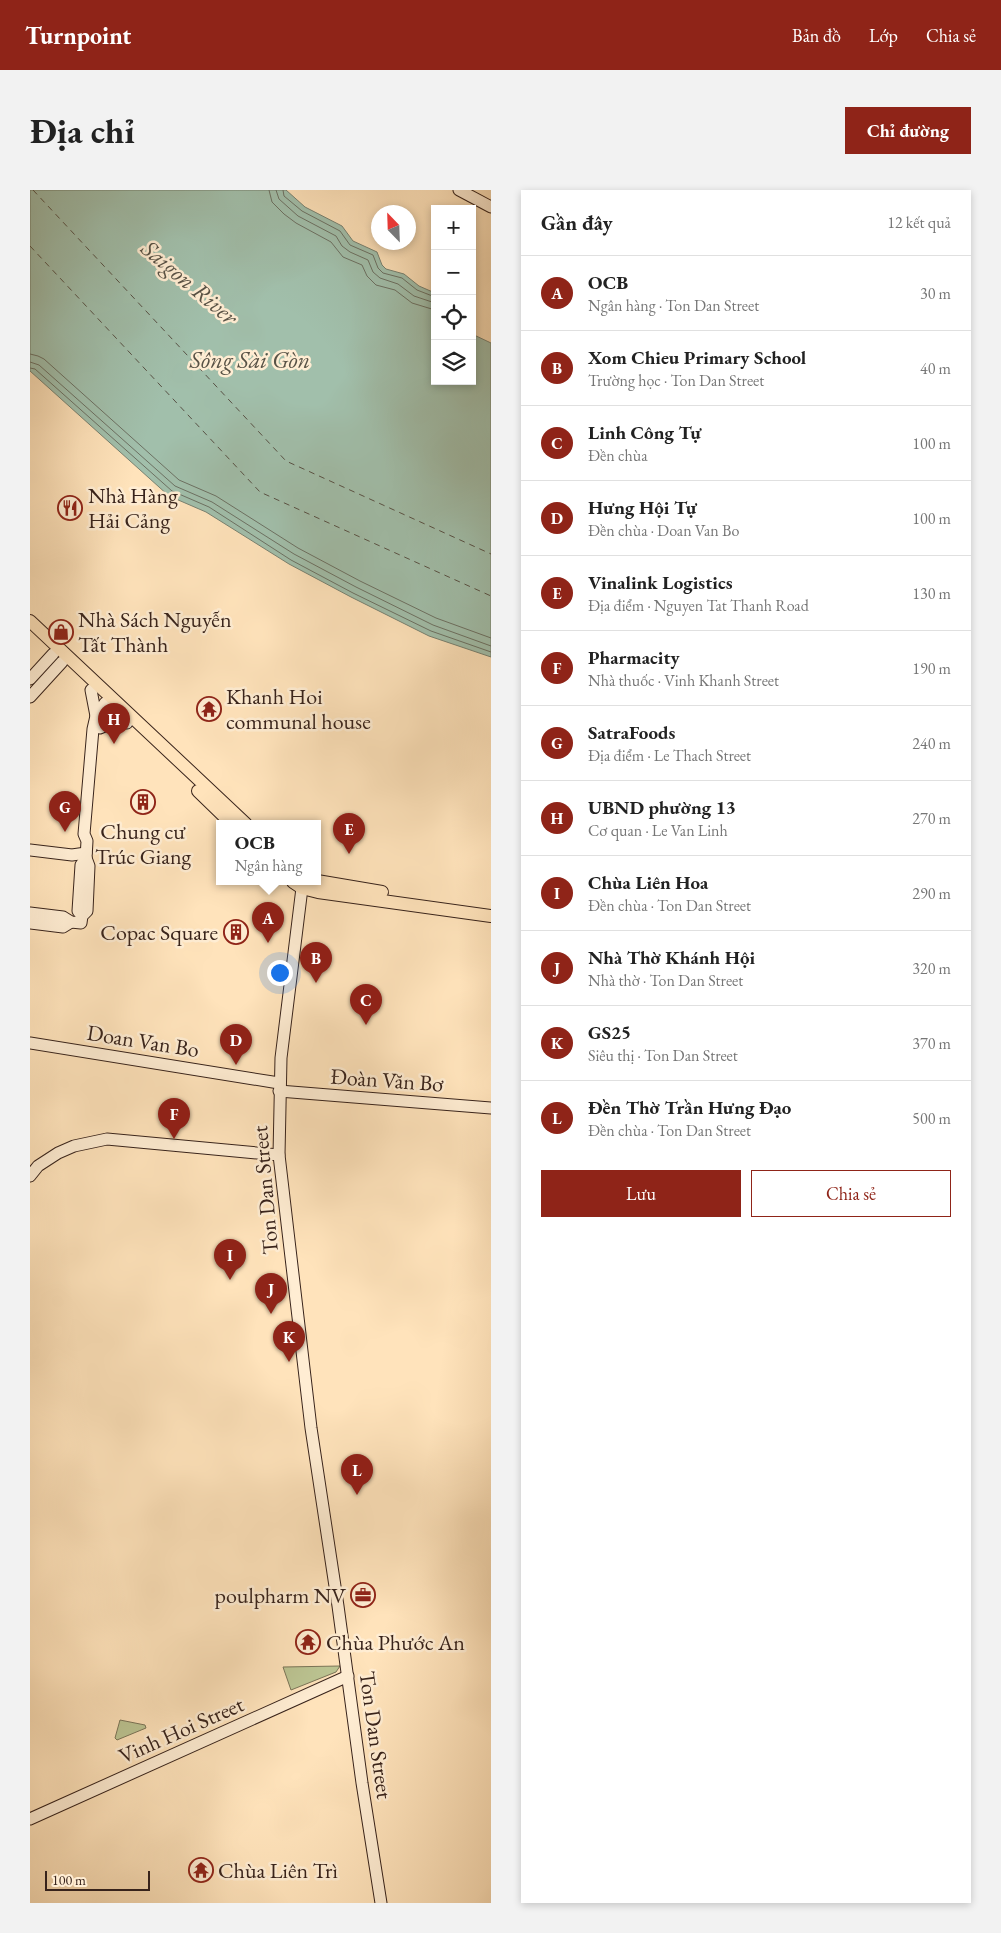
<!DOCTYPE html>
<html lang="vi">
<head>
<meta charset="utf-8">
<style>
	:root { --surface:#fff; --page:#f2f2f2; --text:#222; --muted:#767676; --line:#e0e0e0; --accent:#8f2418 }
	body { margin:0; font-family:"EB Garamond",serif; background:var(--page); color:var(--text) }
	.controls { position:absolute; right:15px; top:15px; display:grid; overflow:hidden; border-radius:0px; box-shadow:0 2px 8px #0003 }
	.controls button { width:45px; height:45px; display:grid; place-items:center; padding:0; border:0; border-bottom:1px solid var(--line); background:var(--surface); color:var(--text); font:25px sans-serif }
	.compass { position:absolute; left:341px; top:15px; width:45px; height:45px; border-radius:50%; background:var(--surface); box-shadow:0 2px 8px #0003; rotate:337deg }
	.scale { position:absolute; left:15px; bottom:12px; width:105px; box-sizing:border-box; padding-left:5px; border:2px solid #38231b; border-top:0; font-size:14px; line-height:18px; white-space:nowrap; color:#38231b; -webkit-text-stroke:4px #ffedd3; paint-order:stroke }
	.you { position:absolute; left:249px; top:782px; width:18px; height:18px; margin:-12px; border:4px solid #fff; border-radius:50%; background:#1a73e8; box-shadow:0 0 0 8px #1a73e833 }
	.badge { display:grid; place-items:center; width:32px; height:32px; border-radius:50%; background:var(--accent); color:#fff; font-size:16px; font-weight:700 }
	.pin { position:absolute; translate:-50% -41px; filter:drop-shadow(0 1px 2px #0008) }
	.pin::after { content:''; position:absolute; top:26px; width:18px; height:15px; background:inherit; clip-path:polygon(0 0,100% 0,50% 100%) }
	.popup { position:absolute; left:186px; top:630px; width:105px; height:65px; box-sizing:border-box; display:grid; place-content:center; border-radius:0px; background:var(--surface); filter:drop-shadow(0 1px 4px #0005); font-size:16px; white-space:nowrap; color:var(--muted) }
	.popup b { font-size:19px; color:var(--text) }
	.popup::after { content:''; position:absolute; left:50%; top:100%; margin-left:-10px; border:10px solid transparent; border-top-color:var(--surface) }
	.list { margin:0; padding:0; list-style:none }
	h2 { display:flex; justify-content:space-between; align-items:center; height:65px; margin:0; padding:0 20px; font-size:21px }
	h2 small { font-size:16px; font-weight:400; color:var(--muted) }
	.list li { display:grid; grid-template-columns:32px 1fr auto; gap:15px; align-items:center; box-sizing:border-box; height:75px; padding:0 20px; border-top:1px solid var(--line) }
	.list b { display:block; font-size:19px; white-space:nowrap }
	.list p { margin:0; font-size:16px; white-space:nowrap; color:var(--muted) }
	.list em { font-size:16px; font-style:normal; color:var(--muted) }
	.actions { display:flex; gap:10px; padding:15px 20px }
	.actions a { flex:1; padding:11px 0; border:1px solid var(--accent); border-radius:0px; text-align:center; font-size:18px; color:var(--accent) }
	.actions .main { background:var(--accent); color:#fff }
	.icon { flex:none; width:28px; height:28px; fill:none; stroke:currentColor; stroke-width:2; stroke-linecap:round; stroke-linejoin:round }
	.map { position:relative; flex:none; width:461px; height:1713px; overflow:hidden; border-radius:0px }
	header { display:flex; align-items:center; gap:30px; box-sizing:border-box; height:70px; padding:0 25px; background:var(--accent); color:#fff }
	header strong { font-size:24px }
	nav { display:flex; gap:28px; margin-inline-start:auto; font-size:18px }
	.intro { display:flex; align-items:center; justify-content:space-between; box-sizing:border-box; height:120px; padding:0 30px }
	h1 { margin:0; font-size:35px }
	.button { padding:12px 22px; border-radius:0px; background:var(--accent); color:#fff; font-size:18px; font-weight:700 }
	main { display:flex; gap:30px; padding:0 30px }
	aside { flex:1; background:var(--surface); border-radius:0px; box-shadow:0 2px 8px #0003 }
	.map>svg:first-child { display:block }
	.green { fill:#bcc593; stroke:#7a7457 }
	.water { fill:#a1bfab; stroke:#778171 }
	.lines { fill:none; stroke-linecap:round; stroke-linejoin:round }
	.shore { stroke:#6c7163; stroke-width:1 }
	.ferry { stroke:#585246; stroke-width:1; stroke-dasharray:6 5; stroke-linecap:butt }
	.secondary-casing { stroke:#38231b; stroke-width:13 }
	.primary-casing { stroke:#38231b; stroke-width:14 }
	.secondary { stroke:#ffedd3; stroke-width:11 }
	.primary { stroke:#ffe3bb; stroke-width:12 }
	.labels { text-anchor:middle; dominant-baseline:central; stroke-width:5; stroke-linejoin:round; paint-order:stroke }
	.poi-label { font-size:22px; fill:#38231b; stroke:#ffedd3; text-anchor:start }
	.street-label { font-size:22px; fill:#38231b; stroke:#ffedd3 }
	.water-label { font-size:24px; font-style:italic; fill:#585246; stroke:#ffedd3 }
</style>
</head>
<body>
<header>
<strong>Turnpoint</strong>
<nav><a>Bản đồ</a><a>Lớp</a><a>Chia sẻ</a></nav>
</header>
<div class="intro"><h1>Địa chỉ</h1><a class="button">Chỉ đường</a></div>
<main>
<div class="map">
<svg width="461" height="1713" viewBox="0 0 461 1713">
	<rect width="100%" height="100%" fill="#ffe3bb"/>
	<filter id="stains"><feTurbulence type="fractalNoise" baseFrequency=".004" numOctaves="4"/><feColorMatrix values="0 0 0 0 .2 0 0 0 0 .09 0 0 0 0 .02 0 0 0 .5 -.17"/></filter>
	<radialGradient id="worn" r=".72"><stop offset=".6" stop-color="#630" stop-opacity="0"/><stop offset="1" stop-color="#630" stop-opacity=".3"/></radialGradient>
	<g class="green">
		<path d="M 310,1476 L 306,1482 L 261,1500 L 253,1477 Z"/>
		<path d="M 90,1530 L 115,1535 L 116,1538 L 87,1550 L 85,1548 Z"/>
	</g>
	<path class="water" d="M 0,0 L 256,0 L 275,17 L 312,36 L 323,51 L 347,62 L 352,75 L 356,79 L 374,84 L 389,96 L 405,103 L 405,191 L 442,191 L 442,144 L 461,153 L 461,467 L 399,446 L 321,407 L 259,374 L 176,322 L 139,306 L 0,181 Z"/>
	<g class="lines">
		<g class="shore">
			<path d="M 239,0 L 242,12 L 254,24 L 266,33 L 301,52 L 313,67 L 332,75 L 337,86 L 346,95 L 365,100 L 382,113 L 405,120"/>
			<path d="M 246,0 L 249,9 L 268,26 L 306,46 L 312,56 L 320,62 L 338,70 L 343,82 L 350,88 L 368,94 L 384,106 L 405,113"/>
			<path d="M 253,0 L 254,6 L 272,21 L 310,41 L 320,55 L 343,65 L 348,78 L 353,83 L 372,88 L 387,100 L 405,107"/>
			<path d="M 0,164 L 8,166 L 14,169 L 149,290 L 186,306 L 268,358 L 330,391 L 406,428 L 461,448"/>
			<path d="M 0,172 L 9,175 L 145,296 L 182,312 L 264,364 L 326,397 L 403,435 L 461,456"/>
			<path d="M 0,178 L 5,179 L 142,301 L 179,317 L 261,370 L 323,403 L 401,441 L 461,462"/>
		</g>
		<g class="ferry">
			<path d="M 3,0 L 256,271 L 461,364"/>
			<path d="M 0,56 L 230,302 L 461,406"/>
		</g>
		<defs>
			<g id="secondary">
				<path d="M 429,0 L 461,17"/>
				<path d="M 0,489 L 23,464"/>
				<path d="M 61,500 L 66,526"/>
				<path d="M 0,507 L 32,472"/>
				<path d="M 70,538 L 82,533 L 97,533"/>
				<path d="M 0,660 L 42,665 L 56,663"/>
				<path d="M 272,698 L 251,868 L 249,965 L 281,1238 L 308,1416 L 332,1593 L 351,1713"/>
				<path d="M 0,723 L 33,727 L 41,732 L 51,733 L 52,726 L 57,721 L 59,676 L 56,668"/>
				<path d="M 52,726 L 48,721 L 51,675 L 56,668 L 57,651 L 54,644 L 63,539 L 66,526 L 75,513"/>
				<path d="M 0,733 L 33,737 L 41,732"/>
				<path d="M 0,853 L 249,893"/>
				<path d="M 249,901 L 461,918"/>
				<path d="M 0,986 L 8,976 L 28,963 L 44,956 L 77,949 L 249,965"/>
				<path d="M 0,1629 L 318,1486"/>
			</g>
			<g id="primary">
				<path d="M 0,431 L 216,634"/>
				<path d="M 168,601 L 202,634"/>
				<path d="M 287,691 L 352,702"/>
				<path d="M 263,692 L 272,698 L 288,702 L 461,726"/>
			</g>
		</defs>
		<use href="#secondary" class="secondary-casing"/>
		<use href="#primary" class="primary-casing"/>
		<use href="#secondary" class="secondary"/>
		<use href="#primary" class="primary"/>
	</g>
	<defs>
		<symbol id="restaurant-ring" viewBox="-11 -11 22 22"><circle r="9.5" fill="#ffedd3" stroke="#8f2418" stroke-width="1.5"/><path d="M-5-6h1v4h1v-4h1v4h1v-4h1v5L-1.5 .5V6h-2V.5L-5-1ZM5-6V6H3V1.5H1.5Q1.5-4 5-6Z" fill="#8f2418"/></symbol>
		<symbol id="shop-ring" viewBox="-11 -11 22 22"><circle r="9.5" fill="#ffedd3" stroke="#8f2418" stroke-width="1.5"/><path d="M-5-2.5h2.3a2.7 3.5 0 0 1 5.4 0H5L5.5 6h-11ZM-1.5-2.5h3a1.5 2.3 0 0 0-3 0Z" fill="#8f2418"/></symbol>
		<symbol id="temple-ring" viewBox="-11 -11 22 22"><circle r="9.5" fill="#ffedd3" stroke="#8f2418" stroke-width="1.5"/><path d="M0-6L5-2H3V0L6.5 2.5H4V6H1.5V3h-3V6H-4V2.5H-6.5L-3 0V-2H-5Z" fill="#8f2418"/></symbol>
		<symbol id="building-ring" viewBox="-11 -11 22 22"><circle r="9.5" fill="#ffedd3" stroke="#8f2418" stroke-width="1.5"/><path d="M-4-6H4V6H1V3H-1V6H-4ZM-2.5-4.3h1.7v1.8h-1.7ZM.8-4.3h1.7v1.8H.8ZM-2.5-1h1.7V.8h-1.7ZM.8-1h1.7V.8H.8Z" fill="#8f2418"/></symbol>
		<symbol id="office-ring" viewBox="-11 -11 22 22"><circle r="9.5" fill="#ffedd3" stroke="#8f2418" stroke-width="1.5"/><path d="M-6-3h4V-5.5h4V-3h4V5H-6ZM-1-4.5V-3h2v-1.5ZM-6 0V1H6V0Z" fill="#8f2418"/></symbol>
	</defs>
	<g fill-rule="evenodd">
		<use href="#restaurant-ring" x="26" y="304" width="28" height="28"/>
		<use href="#shop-ring" x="17" y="428" width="28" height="28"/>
		<use href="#temple-ring" x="165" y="505" width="28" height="28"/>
		<use href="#building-ring" x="99" y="598" width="28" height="28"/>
		<use href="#building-ring" x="192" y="728" width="28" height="28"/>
		<use href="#office-ring" x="319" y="1391" width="28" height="28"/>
		<use href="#temple-ring" x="264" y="1438" width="28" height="28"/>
		<use href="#temple-ring" x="157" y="1666" width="28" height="28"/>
	</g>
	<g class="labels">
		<g class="poi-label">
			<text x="58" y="305">Nhà Hàng<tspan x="58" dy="25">Hải Cảng</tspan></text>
			<text x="48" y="429">Nhà Sách Nguyễn<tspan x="48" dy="25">Tất Thành</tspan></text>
			<text x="196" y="506">Khanh Hoi<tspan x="196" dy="25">communal house</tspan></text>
			<text x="113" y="641" text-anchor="middle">Chung cư<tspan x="113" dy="25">Trúc Giang</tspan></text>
			<text x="188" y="742" text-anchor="end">Copac Square</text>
			<text x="316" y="1405" text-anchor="end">poulpharm NV</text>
			<text x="296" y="1452">Chùa Phước An</text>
			<text x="188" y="1680">Chùa Liên Trì</text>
		</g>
		<g class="street-label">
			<text transform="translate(113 851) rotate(9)">Doan Van Bo</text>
			<text transform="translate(357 890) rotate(4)">Đoàn Văn Bơ</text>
			<text transform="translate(235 1000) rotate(-95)">Ton Dan Street</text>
			<text transform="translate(151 1540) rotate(-24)">Vinh Hoi Street</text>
			<text transform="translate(346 1545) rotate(82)">Ton Dan Street</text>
		</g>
		<g class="water-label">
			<text transform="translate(160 92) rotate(40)">Saigon River</text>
			<text x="220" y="169">Sông Sài Gòn</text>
		</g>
	</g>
	<rect width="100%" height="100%" filter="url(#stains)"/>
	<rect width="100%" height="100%" fill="url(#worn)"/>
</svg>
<div class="controls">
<button>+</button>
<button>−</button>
<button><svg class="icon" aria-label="locate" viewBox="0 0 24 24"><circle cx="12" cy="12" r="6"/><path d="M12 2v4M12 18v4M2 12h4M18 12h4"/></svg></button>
<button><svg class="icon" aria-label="layers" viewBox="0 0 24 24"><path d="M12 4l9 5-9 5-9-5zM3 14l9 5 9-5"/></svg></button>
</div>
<svg class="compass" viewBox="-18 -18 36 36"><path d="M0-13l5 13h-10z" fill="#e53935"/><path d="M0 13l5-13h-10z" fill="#767676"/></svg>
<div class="scale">100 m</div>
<div class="you"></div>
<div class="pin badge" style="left:238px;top:753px">A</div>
<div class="popup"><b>OCB</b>Ngân hàng</div>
<div class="pin badge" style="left:286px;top:793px">B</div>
<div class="pin badge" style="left:336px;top:835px">C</div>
<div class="pin badge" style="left:206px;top:875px">D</div>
<div class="pin badge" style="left:319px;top:664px">E</div>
<div class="pin badge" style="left:144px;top:949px">F</div>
<div class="pin badge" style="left:35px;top:642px">G</div>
<div class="pin badge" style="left:84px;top:554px">H</div>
<div class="pin badge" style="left:200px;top:1090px">I</div>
<div class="pin badge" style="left:241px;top:1124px">J</div>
<div class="pin badge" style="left:259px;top:1172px">K</div>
<div class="pin badge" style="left:327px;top:1305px">L</div>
</div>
<aside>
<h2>Gần đây<small>12 kết quả</small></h2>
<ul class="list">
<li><span class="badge">A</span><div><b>OCB</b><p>Ngân hàng · Ton Dan Street</p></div><em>30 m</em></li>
<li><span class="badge">B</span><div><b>Xom Chieu Primary School</b><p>Trường học · Ton Dan Street</p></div><em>40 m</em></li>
<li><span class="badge">C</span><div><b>Linh Công Tự</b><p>Đền chùa</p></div><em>100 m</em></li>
<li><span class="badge">D</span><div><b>Hưng Hội Tự</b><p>Đền chùa · Doan Van Bo</p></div><em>100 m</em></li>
<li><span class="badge">E</span><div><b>Vinalink Logistics</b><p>Địa điểm · Nguyen Tat Thanh Road</p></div><em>130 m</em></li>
<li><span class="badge">F</span><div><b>Pharmacity</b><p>Nhà thuốc · Vinh Khanh Street</p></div><em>190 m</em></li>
<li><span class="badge">G</span><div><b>SatraFoods</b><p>Địa điểm · Le Thach Street</p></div><em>240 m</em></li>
<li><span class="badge">H</span><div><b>UBND phường 13</b><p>Cơ quan · Le Van Linh</p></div><em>270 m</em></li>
<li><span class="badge">I</span><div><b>Chùa Liên Hoa</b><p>Đền chùa · Ton Dan Street</p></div><em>290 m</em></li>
<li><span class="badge">J</span><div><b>Nhà Thờ Khánh Hội</b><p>Nhà thờ · Ton Dan Street</p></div><em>320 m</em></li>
<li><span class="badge">K</span><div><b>GS25</b><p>Siêu thị · Ton Dan Street</p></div><em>370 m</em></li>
<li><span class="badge">L</span><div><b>Đền Thờ Trần Hưng Đạo</b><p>Đền chùa · Ton Dan Street</p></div><em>500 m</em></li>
</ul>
<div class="actions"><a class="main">Lưu</a><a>Chia sẻ</a></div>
</aside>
</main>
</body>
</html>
